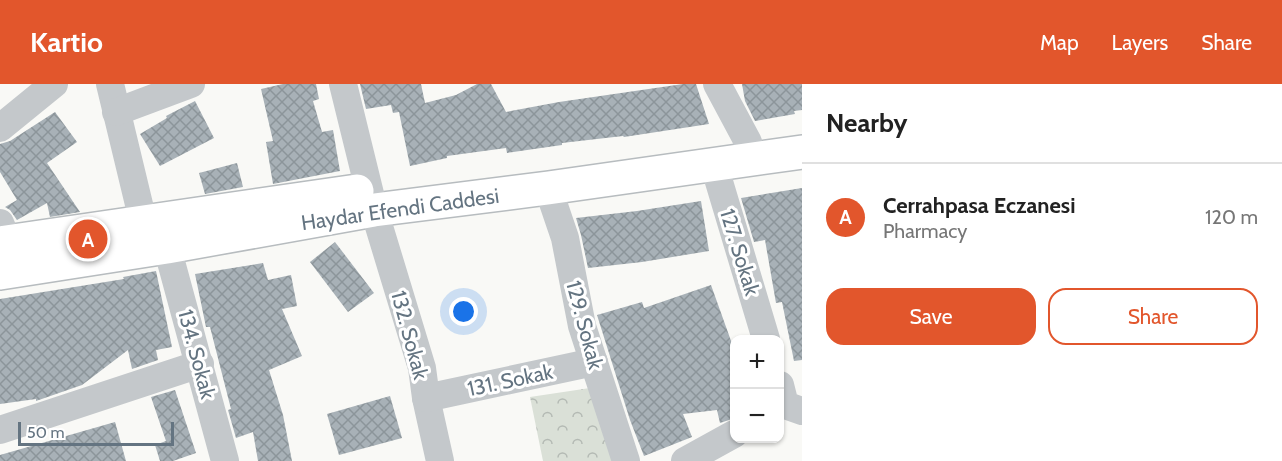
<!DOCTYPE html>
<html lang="en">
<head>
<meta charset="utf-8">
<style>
	:root { --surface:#fff; --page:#f6f6f6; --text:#222; --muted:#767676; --line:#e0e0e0; --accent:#e2562c }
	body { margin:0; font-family:Cabin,sans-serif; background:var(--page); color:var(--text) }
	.controls { position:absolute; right:18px; bottom:18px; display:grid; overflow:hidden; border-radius:12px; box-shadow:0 2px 4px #0004 }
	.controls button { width:54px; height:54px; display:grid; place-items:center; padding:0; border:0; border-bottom:2px solid var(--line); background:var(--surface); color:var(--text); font:30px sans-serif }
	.scale { position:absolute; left:18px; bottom:15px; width:156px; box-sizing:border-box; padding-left:6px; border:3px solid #647481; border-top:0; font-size:16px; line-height:21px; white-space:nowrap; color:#647481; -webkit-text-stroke:4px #fff; paint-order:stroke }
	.you { position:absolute; left:464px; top:228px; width:21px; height:21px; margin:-15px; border:4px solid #fff; border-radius:50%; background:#1a73e8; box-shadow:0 0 0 9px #1a73e833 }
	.badge { display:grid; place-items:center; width:39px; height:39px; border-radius:50%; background:var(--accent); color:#fff; font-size:20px; font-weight:700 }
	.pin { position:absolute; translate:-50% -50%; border:3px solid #fff; box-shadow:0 2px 6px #0006 }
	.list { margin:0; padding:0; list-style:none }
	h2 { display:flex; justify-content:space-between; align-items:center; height:78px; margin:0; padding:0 24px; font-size:26px }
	h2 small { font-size:20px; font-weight:400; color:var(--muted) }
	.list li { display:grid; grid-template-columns:39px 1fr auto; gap:18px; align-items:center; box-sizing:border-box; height:108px; padding:0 24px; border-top:2px solid var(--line) }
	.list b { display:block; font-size:22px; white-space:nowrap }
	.list p { margin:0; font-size:20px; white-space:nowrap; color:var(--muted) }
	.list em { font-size:20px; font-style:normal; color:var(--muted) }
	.actions { display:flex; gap:12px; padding:18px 24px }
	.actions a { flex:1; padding:14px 0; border:2px solid var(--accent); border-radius:18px; text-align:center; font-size:21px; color:var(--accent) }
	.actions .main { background:var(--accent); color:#fff }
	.map { position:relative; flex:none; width:802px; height:377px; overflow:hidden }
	header { display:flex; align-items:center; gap:36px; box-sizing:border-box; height:84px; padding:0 30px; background:var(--accent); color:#fff }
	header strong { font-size:28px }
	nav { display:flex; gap:33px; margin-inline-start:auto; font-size:21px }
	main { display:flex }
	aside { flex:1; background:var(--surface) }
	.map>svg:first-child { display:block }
	.park { fill:url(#park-crowns) }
	.building { fill:url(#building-cross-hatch) }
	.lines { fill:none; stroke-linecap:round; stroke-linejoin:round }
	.major-casing { stroke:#b7bcbf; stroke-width:36 }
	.minor { stroke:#c4c8cb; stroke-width:28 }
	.major { stroke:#fff; stroke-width:33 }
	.labels { text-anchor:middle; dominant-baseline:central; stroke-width:6; stroke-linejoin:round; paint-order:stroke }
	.street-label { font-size:21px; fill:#647481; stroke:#fff }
</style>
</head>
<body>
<header>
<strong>Kartio</strong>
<nav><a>Map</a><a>Layers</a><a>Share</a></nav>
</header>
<main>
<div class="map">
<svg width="802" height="377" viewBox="0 0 802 377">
	<defs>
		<pattern id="park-crowns" width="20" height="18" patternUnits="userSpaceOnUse" patternTransform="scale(1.5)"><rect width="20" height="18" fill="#dae0d7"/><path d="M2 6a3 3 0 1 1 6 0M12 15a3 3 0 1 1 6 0" fill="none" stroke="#b4bab4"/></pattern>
		<pattern id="building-cross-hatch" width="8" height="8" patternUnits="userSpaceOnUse" patternTransform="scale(1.5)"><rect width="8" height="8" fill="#a8b1b7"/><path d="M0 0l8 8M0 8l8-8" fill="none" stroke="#8c959a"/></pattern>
	</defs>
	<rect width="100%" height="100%" fill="#f9f9f6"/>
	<path class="park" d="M 590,304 L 612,377 L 543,377 L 530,313 Z"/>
	<g class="building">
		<path d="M 283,0 L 316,0 L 319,15 L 313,17 L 322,48 L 333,46 L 340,87 L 273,100 L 266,58 L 273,57 L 261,5 Z"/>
		<path d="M 360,0 L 421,0 L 425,19 L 456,11 L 477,0 L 491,0 L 506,28 L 559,18 L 683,0 L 696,0 L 709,40 L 624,53 L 623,52 L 562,59 L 562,61 L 507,69 L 506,64 L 447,72 L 447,74 L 410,82 L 399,28 L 393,29 L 391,21 L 366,25 Z"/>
		<path d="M 742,0 L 802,0 L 802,26 L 794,27 L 795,30 L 755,37 L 745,17 Z"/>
		<path d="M 195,17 L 214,54 L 160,82 L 140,50 L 167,34 L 166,32 Z"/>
		<path d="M 55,28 L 77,58 L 47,79 L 80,128 L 50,133 L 47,119 L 17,136 L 10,126 L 5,123 L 17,116 L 0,88 L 0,60 L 10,57 Z"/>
		<path d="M 237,79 L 243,103 L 205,110 L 199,89 Z"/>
		<path d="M 802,104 L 802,276 L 794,277 L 782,218 L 776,219 L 765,156 L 754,158 L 741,114 Z"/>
		<path d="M 701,117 L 709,167 L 642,178 L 588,184 L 581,151 L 576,134 L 637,127 Z"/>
		<path d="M 335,158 L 374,209 L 348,228 L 310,178 Z"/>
		<path d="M 263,179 L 268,196 L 291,191 L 297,222 L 282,225 L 302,272 L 269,286 L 283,331 L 292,377 L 258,377 L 253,348 L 236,354 L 228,326 L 231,325 L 210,243 L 206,243 L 195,190 Z"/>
		<path d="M 156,187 L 172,263 L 156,266 L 158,276 L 132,285 L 128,266 L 82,301 L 36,317 L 36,315 L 0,320 L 0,215 L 124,195 L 123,193 Z"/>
		<path d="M 711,201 L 735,268 L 735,334 L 720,339 L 717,326 L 683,330 L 692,353 L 644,372 L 630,336 L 597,231 L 642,218 L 644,224 Z"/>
		<path d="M 175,306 L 196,369 L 173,377 L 160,377 L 155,361 L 166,357 L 151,313 Z"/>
		<path d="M 390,312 L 402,354 L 339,371 L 327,330 Z"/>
		<path d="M 115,338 L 126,377 L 0,377 L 0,371 Z"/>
	</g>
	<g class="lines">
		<defs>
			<g id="major">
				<path d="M 0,159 L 357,107"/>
				<path d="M 0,189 L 167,163 L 374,126 L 548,104 L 802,68"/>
			</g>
		</defs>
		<use href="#major" class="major-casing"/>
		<g class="minor">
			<path d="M 110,0 L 143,137"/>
			<path d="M 343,0 L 374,126 L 422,284 L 426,314 L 440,377"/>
			<path d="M 717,0 L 748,58"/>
			<path d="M 116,28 L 191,0"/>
			<path d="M 0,44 L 54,0"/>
			<path d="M 714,81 L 766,255"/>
			<path d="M 548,104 L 565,154 L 582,242 L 626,377"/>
			<path d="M 0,139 L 8,158"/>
			<path d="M 167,163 L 225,377"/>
			<path d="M 780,301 L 785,321 L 802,327"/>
			<path d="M 426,314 L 594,278"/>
			<path d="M 0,346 L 200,280"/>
			<path d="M 685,377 L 734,350"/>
		</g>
		<use href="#major" class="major"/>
	</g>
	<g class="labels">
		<g class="street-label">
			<text transform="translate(400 125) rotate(-8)">Haydar Efendi Caddesi</text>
			<text transform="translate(740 168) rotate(73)">127. Sokak</text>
			<text transform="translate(585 241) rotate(75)">129. Sokak</text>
			<text transform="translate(410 251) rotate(75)">132. Sokak</text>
			<text transform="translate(197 270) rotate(75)">134. Sokak</text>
			<text transform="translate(510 296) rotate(-12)">131. Sokak</text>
		</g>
	</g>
</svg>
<div class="controls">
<button>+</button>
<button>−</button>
</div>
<div class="scale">50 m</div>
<div class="you"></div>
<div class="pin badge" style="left:88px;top:155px">A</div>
</div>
<aside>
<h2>Nearby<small></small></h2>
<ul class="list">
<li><span class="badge">A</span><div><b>Cerrahpasa Eczanesi</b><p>Pharmacy</p></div><em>120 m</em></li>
</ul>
<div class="actions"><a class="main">Save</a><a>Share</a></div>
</aside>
</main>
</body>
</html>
